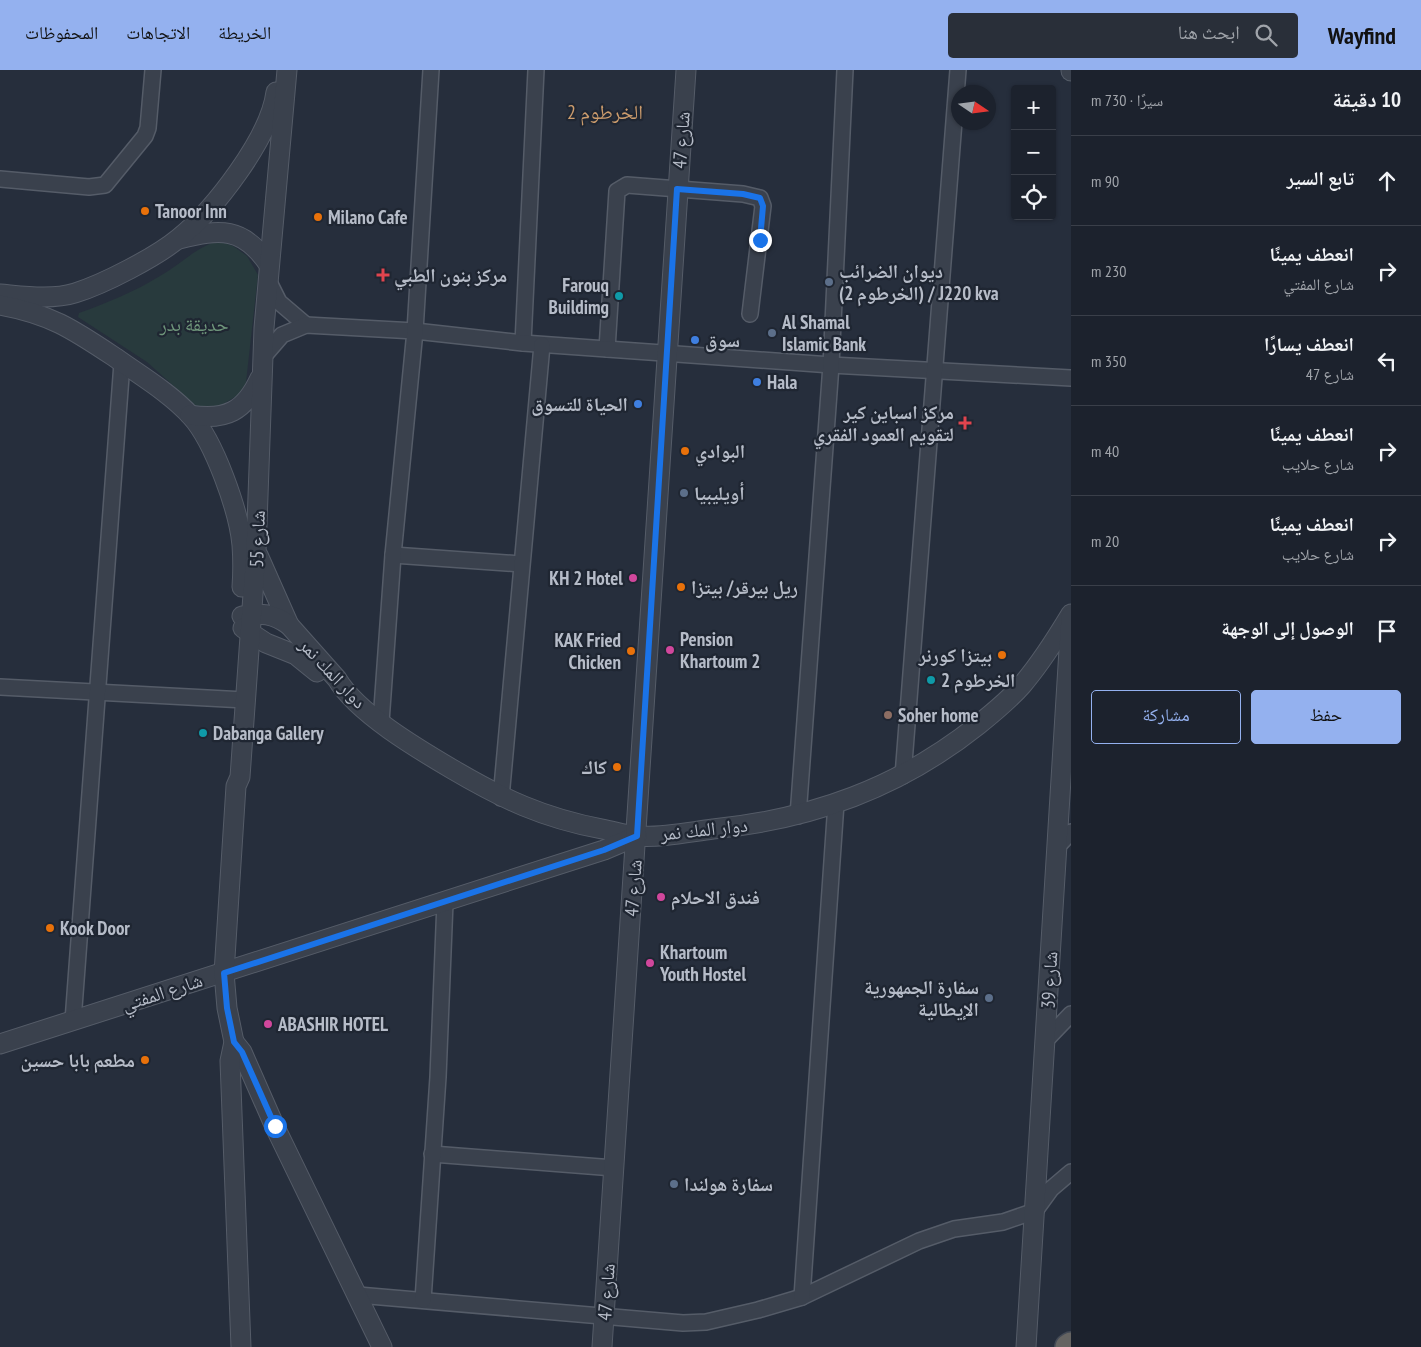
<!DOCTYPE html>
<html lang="ar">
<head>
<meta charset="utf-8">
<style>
	:root { --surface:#1c222d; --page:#292f39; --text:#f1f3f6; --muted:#a0a4aa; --line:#3a3f49; --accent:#94b1ef }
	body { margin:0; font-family:"PT Sans Narrow","Noto Naskh Arabic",sans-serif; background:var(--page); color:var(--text); direction:rtl }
	.controls { position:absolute; right:15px; top:15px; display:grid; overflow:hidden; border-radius:5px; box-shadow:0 1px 4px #0004 }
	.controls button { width:45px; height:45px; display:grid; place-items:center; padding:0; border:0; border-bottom:1px solid var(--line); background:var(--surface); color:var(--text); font:25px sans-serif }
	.compass { position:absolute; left:951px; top:15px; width:45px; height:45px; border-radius:50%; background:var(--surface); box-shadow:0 1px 4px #0004; rotate:103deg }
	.stop { position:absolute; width:15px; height:15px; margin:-11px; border:4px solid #1a73e8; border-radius:50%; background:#fff }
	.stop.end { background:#1a73e8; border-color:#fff; box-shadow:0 1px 5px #0008 }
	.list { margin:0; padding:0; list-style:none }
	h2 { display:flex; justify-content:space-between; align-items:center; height:65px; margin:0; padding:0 20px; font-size:21px }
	h2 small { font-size:16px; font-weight:400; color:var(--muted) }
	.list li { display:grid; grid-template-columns:32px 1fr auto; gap:15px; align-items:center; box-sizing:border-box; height:90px; padding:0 20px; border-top:1px solid var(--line) }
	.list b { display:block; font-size:19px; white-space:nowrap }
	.list p { margin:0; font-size:16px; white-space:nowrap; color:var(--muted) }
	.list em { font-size:16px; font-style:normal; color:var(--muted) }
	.actions { display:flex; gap:10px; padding:15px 20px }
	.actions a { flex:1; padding:11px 0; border:1px solid var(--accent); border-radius:5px; text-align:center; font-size:18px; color:var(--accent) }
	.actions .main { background:var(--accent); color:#111 }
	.icon { flex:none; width:28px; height:28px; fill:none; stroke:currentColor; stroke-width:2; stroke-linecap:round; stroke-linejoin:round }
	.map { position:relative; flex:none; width:1071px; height:1277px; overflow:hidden; direction:ltr }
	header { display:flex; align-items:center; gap:30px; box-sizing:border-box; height:70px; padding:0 25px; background:var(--accent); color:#111 }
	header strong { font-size:24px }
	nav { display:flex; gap:28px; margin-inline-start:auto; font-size:18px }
	.search { width:350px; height:45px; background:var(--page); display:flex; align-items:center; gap:12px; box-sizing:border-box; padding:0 18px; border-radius:5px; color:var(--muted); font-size:19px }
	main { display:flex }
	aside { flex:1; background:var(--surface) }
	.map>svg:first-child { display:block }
	.green { fill:#283a3d }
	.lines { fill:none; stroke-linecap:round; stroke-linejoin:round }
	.minor-casing { stroke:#555c68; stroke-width:18 }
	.tertiary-casing { stroke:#555c68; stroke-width:21 }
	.trunk-casing { stroke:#424955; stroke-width:28 }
	.minor { stroke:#3a414d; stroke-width:15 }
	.tertiary { stroke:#3a414d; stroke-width:19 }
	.trunk { stroke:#656462; stroke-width:25 }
	.route { stroke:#1a73e8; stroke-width:6 }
	.food-dot { fill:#e8710a; stroke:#1f2632; stroke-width:2 }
	.health-dot { fill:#e0444e; stroke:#1f2632; stroke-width:2 }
	.service-dot { fill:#5c6f8a; stroke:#1f2632; stroke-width:2 }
	.culture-dot { fill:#0f9aa8; stroke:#1f2632; stroke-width:2 }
	.shop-dot { fill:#3f7fe0; stroke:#1f2632; stroke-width:2 }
	.hotel-dot { fill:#d1479c; stroke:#1f2632; stroke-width:2 }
	.education-dot { fill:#8d6e63; stroke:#1f2632; stroke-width:2 }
	.labels { text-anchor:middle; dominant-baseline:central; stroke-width:4.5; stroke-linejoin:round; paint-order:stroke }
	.street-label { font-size:19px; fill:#b6bcc8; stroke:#1f2632 }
	.poi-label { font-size:19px; font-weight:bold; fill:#b6bcc8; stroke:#1f2632; text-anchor:start }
	.park-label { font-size:19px; fill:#6f967b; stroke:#1f2632 }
	.neighbourhood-label { font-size:20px; fill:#cc9c6d; stroke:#1f2632 }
</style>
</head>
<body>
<header>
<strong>Wayfind</strong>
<div class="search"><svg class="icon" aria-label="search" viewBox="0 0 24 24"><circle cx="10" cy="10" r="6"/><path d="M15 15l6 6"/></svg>ابحث هنا</div>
<nav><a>الخريطة</a><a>الاتجاهات</a><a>المحفوظات</a></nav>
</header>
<main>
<aside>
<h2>10 دقيقة<small>سيرًا · 730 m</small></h2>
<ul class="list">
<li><svg class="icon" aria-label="ahead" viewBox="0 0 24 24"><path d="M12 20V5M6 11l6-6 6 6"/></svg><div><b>تابع السير</b></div><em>90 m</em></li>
<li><svg class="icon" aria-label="right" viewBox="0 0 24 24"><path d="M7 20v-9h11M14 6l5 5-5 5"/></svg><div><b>انعطف يمينًا</b><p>شارع المفتي</p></div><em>230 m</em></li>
<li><svg class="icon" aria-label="left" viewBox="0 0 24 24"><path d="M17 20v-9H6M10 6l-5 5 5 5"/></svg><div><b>انعطف يسارًا</b><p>شارع 47</p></div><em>350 m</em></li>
<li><svg class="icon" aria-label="right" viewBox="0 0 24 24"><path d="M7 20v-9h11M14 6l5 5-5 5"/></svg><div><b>انعطف يمينًا</b><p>شارع حلايب</p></div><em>40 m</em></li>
<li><svg class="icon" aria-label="right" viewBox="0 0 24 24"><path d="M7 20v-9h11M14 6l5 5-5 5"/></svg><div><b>انعطف يمينًا</b><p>شارع حلايب</p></div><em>20 m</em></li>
<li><svg class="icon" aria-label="arrive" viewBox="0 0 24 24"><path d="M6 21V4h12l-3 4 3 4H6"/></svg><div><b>الوصول إلى الوجهة</b></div></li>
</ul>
<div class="actions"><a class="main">حفظ</a><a>مشاركة</a></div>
</aside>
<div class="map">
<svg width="1071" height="1277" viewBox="0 0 1071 1277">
	<rect width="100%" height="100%" fill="#262e3c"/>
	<path class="green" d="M 219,171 L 233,176 L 247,186 L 258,205 L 245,321 L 213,340 L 196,336 L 147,292 L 78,247 L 79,243 C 107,233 134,222 160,206 C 180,195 197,176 219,171 Z"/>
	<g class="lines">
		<defs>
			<g id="minor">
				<path d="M 0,109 L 89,117 L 105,115 L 145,66 L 148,58 L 153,0"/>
				<path d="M 268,210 L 279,232 L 306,255"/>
				<path d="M 523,273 L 536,0"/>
				<path d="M 607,279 L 617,121 L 627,115 L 743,124 L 760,128 L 763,136 L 750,244"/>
				<path d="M 263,287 L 282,265 L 306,255 L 415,261 L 523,273 L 831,295 L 1071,308"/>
				<path d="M 393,485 L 521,494"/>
				<path d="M 0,617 L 245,630"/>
				<path d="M 381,652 L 393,485 L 415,261 L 431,0"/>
				<path d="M 903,706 L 958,0"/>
				<path d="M 501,728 L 542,275"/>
				<path d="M 798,746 L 831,295 L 845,0"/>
				<path d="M 1057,777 L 1071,762"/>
				<path d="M 73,951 L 122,293"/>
				<path d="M 1045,971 L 1071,944"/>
				<path d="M 432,1084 L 614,1098"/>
				<path d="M 358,1225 L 683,1253 L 706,1252 L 758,1240 L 802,1227 L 919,1171 L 954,1159 L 1003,1152 L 1035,1141 L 1051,1119 L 1071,1102"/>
				<path d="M 802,1227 L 836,733"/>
				<path d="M 423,1230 L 438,1007 L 445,832"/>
			</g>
			<g id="tertiary">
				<path d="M 1071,0 L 1071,1"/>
				<path d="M 179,169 C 220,159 243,156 269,195"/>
				<path d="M 0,224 C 24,226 52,230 75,223 C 104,214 156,187 179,168 C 214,140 270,68 276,22"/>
				<path d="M 0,235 C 51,244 74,260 116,288 C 141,306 170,323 191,346 C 214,371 239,441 242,475 C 243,489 243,503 242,517"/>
				<path d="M 190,345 C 226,351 245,341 260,308"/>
				<path d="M 258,485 L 289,555"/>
				<path d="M 242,546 C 261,542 274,544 289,555 L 337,609 C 357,643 418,679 452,699 C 503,729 543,748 602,759 C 613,761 625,765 636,766 C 661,768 689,762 713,759 C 812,749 899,718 978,655 C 993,643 1009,630 1022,615 C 1041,593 1056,569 1071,544"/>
				<path d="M 243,558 L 266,573 L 296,585 L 317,602"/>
				<path d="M 234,972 L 242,982 L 275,1057 L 382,1277"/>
				<path d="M 0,974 L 604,780 L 637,766"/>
				<path d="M 241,1277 L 230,991 L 234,972 L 227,938 L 224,903 L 236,716 L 240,707 L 256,482 L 264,258 L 287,0"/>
				<path d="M 602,1277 L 686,0"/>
				<path d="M 1026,1277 L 1071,547"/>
			</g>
			<path id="trunk" d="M 1068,1277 L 1071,1275"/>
		</defs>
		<use href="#minor" class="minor-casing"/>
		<use href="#tertiary" class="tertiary-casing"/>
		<use href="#trunk" class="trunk-casing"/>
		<use href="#minor" class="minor"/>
		<use href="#tertiary" class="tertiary"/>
		<use href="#trunk" class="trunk"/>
	</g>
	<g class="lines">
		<path class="route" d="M 275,1056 L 242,982 L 234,972 L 227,938 L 224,903 L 604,780 L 637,766 L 677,119 L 743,124 L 760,128 L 763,136 L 760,170"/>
	</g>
	<g class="food-dot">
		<circle cx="145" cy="141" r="5"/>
		<circle cx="318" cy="147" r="5"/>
		<circle cx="685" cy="381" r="5"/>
		<circle cx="681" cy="517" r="5"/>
		<circle cx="631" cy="581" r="5"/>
		<circle cx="1002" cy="585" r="5"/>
		<circle cx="617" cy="697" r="5"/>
		<circle cx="50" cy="858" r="5"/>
		<circle cx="145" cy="990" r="5"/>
	</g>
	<g class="health-dot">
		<path d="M380.5 197.5h5v5h5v5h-5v5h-5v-5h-5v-5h5z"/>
		<path d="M962.5 345.5h5v5h5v5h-5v5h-5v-5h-5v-5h5z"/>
	</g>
	<g class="service-dot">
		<circle cx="829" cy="212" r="5"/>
		<circle cx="772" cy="263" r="5"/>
		<circle cx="684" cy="423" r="5"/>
		<circle cx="989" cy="928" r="5"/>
		<circle cx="674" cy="1114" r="5"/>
	</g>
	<g class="culture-dot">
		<circle cx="619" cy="226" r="5"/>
		<circle cx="931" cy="610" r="5"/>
		<circle cx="203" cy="663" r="5"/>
	</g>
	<g class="shop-dot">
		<circle cx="695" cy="270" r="5"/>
		<circle cx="757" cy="312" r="5"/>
		<circle cx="638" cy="334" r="5"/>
	</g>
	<g class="hotel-dot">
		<circle cx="633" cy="508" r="5"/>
		<circle cx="670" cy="580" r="5"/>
		<circle cx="661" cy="827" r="5"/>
		<circle cx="650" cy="893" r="5"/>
		<circle cx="268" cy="954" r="5"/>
	</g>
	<circle class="education-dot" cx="888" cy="645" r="5"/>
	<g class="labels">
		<g class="street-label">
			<text transform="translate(681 70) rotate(-86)">شارع 47</text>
			<text transform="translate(257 469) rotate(-88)">شارع 55</text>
			<text transform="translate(333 603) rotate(47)">دوار المك نمر</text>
			<text transform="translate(704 759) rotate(-6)">دوار المك نمر</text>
			<text transform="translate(633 818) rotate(-86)">شارع 47</text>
			<text transform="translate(1049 910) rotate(-87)">شارع 39</text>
			<text transform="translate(162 922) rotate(-18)">شارع المفتي</text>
			<text transform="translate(606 1222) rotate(-86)">شارع 47</text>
		</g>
		<g class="poi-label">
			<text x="155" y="141">Tanoor Inn</text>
			<text x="328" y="147">Milano Cafe</text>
			<text x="839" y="201">ديوان الضرائب<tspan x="839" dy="22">(الخرطوم 2) / J220 kva</tspan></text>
			<text x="394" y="205">مركز بنون الطبي</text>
			<text x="609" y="215" text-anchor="end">Farouq<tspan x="609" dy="22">Buildimg</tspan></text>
			<text x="782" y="252">Al Shamal<tspan x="782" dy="22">Islamic Bank</tspan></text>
			<text x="705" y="270">سوق</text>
			<text x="767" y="312">Hala</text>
			<text x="628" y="334" text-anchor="end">الحياة للتسوق</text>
			<text x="954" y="342" text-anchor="end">مركز اسباين كير<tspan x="954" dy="22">لتقويم العمود الفقري</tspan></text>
			<text x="695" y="381">البوادي</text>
			<text x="694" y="423">أويليبيا</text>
			<text x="623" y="508" text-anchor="end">KH 2 Hotel</text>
			<text x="691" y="517">ريل بيرقر/ بيتزا</text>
			<text x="680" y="569">Pension<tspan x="680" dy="22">Khartoum 2</tspan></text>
			<text x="621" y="570" text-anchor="end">KAK Fried<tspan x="621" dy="22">Chicken</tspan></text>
			<text x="992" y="585" text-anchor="end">بيتزا كورنر</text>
			<text x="941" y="610">الخرطوم 2</text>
			<text x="898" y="645">Soher home</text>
			<text x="213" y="663">Dabanga Gallery</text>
			<text x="607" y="697" text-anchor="end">كاك</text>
			<text x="671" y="827">فندق الاحلام</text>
			<text x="60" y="858">Kook Door</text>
			<text x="660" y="882">Khartoum<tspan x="660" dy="22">Youth Hostel</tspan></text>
			<text x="979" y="917" text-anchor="end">سفارة الجمهورية<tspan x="979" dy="22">الإيطالية</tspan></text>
			<text x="278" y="954">ABASHIR HOTEL</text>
			<text x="135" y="990" text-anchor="end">مطعم بابا حسين</text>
			<text x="684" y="1114">سفارة هولندا</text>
		</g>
		<g class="park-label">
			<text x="194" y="254">حديقة بدر</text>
		</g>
		<g class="neighbourhood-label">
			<text x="605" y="42">الخرطوم 2</text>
		</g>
	</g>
</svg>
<div class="controls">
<button>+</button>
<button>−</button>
<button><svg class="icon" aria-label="locate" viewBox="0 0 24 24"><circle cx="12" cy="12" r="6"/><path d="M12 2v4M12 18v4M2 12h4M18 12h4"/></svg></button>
</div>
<svg class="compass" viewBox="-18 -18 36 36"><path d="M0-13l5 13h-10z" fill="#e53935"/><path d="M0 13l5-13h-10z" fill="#a0a4aa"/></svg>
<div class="stop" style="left:275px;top:1056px"></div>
<div class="stop end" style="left:760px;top:170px"></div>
</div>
</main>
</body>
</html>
